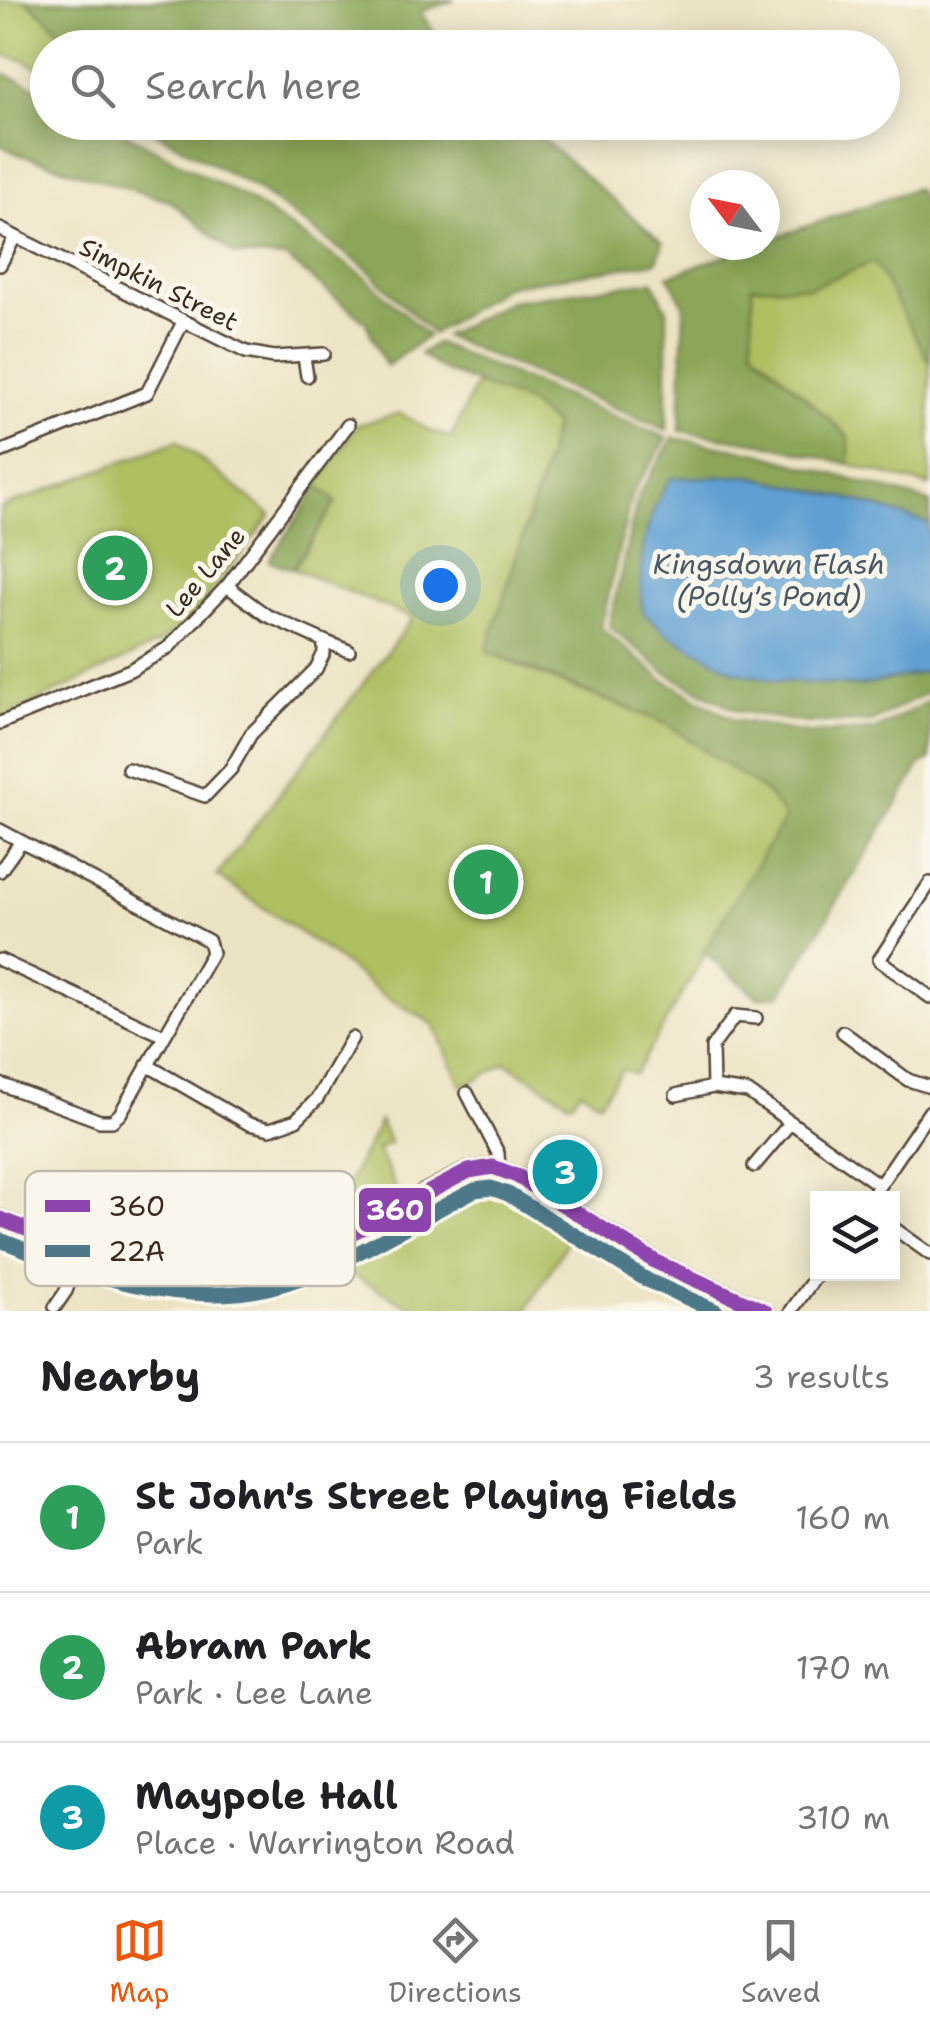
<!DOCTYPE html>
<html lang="en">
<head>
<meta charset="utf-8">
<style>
	:root { --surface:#fff; --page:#f2f2f2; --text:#202124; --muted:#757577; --line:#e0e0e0; --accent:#ea580c }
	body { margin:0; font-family:"Shantell Sans",sans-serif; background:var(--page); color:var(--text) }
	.controls { position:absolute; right:30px; bottom:30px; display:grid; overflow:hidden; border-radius:0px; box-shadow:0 5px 25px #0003 }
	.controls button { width:90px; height:90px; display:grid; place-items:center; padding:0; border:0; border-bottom:2px solid var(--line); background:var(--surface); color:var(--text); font:50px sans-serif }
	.compass { position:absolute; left:690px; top:170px; width:90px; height:90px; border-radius:50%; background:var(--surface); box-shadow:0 5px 25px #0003; rotate:302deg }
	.you { position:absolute; left:440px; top:585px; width:35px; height:35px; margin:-25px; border:8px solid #fff; border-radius:50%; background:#1a73e8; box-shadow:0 0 0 15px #1a73e833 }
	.badge { display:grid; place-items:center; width:65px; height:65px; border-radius:50%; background:var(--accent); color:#fff; font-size:32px; font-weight:700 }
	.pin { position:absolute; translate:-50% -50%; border:5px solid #fff; box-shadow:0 2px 10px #0006 }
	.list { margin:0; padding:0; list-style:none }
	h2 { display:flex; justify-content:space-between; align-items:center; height:130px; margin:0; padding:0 40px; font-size:42px }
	h2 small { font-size:32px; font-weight:400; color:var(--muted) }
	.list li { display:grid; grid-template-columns:65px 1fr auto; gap:30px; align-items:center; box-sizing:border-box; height:150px; padding:0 40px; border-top:2px solid var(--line) }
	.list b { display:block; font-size:38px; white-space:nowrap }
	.list p { margin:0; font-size:32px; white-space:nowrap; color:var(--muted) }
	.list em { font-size:32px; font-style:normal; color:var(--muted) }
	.icon { flex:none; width:55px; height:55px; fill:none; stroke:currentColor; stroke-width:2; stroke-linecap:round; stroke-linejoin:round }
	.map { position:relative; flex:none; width:930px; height:1311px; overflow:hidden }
	.search { position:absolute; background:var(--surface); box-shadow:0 5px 25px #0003; left:30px; right:30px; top:30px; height:110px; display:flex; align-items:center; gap:25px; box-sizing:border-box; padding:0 35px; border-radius:55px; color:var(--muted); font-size:38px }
	.sheet { height:580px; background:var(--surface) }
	nav { display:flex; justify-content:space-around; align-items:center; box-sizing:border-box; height:140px; border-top:2px solid var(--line); background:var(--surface); font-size:28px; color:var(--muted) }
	nav a { display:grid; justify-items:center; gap:5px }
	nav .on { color:var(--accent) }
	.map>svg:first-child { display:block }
	.green { fill:#afbf62; stroke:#757440; stroke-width:2.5 }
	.forest { fill:#8ba658; stroke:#63683b; stroke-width:2.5 }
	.water { fill:#5f9fd2; stroke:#4d6478; stroke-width:2.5 }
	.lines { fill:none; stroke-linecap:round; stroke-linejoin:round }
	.minor-casing { stroke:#554637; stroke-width:16 }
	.primary-casing { stroke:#554637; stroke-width:22 }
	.minor { stroke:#fff; stroke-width:11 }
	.primary { stroke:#f9bc8a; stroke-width:18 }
	.bus-1-casing { stroke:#fbf7ec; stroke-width:22 }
	.bus-2-casing { stroke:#fbf7ec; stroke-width:22 }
	.bus-1 { stroke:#8e44ad; stroke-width:15 }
	.bus-2 { stroke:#4e7888; stroke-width:15 }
	.labels { text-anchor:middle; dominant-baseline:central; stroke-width:10; stroke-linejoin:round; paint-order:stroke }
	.street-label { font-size:25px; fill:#3b2a1e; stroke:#fbf7ec }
	.water-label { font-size:28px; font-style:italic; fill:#495966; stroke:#fbf7ec }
	.key { fill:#fbf7ec; stroke:#c1baae; stroke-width:2.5 }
	.key-label { font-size:28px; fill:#3b2a1e }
	.line-badge { stroke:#fbf7ec; stroke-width:4 }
	.badge-label { font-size:28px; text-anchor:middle; font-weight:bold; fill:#fff }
</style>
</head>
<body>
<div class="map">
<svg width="930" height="1311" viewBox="0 0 930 1311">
	<rect width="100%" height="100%" fill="#fbf7ec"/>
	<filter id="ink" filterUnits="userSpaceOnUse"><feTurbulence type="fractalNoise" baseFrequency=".01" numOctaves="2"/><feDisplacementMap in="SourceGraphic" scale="20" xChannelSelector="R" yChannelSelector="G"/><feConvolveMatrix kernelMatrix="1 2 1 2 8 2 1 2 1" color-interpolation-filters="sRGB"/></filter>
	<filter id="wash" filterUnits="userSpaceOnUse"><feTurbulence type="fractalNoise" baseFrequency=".0048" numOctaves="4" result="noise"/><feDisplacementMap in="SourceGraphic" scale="40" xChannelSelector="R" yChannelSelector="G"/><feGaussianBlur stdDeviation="2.25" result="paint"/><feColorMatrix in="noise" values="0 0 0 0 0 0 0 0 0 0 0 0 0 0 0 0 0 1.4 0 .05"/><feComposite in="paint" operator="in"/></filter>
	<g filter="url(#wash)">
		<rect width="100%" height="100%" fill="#ebe3c2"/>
		<g class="green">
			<path d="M 0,0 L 26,0 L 79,47 L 48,48 L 47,73 L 26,61 L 0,54 Z"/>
			<path d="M 874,261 L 930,363 L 930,486 L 849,464 L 849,437 L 753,349 L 752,285 L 811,287 Z"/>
			<path d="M 476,384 L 526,401 L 554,425 L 544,468 L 487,651 L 525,669 L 667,724 L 768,794 L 785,818 L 635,1074 L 622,1069 L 600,1102 L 580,1090 L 571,1103 L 506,1063 L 462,1087 L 433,1024 L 383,995 L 330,953 L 217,876 L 413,618 L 293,569 L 336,502 L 318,486 L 357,425 L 400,413 L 430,431 L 451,438 Z"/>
			<path d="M 177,441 L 271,515 L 189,621 L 163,641 L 0,719 L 0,508 Z"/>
			<path d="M 380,1121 L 390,1143 L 377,1149 L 399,1194 L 357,1213 L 345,1189 Z"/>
			<path d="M 495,1177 L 576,1227 L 526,1311 L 418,1311 L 341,1269 L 332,1249 L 469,1182 Z"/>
		</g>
		<g class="forest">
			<path d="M 26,0 L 455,0 L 420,12 L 446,48 L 79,47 Z"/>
			<path d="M 0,72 L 47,92 L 48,122 L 106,123 L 244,197 L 364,276 L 428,336 L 386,366 L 365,321 L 286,258 L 235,255 L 172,202 L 18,154 L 0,145 Z"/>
			<path d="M 139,123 L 524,123 L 663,243 L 657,262 L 506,286 L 433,334 L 367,269 L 255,188 Z"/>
			<path d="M 916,188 L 930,214 L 930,363 L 874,262 L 811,287 L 752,286 L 753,349 L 849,437 L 849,464 L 761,443 L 680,431 L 684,305 L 668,276 L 755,245 L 765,245 L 765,241 Z"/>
			<path d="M 653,281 L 667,310 L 667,430 L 444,336 L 510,301 Z"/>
			<path d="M 436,343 L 667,438 L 632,493 L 601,628 L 661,678 L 735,720 L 807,733 L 875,730 L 930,700 L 930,760 L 921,764 L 781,994 L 759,998 L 703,952 L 785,818 L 768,794 L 667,724 L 487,651 L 544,468 L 554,425 L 526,402 L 443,370 L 420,354 Z"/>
			<path d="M 673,438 L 759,453 L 930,502 L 930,524 L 854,500 L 750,476 L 671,478 L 734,671 L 776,681 L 860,686 L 930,671 L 930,691 L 871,722 L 807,723 L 738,711 L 666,673 L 609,626 L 638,496 Z"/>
			<path d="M 318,486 L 336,502 L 293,569 L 269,561 Z"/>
		</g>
		<path class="water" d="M 750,476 L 854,500 L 930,524 L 930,671 L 860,686 L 776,681 L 734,671 L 666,633 L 643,612 C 637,565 644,518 671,478 Z"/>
	</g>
	<g filter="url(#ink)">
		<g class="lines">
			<defs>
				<g id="minor">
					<path d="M 0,229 L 246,352 L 274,357 L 324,354"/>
					<path d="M 0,265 L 15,237"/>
					<path d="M 304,357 L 307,376"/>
					<path d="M 0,452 L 147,393 L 183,322"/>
					<path d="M 324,641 L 349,651"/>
					<path d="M 0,723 L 130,670 L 168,648 L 227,586 L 348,425"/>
					<path d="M 128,769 L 205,796 L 231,769 L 251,734 L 316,669 L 324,653 L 324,641 L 266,615 L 227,586"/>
					<path d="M 0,830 L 209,941 L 212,953 L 120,1114 L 112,1121 L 100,1121 L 0,1084"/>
					<path d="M 0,871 L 20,843"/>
					<path d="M 930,883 L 879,960 L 930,997"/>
					<path d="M 0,960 L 164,1036"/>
					<path d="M 843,1032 L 908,1080 L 930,1087"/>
					<path d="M 147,1065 L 249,1124 L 270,1129 L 296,1120 L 317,1099 L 352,1038"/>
					<path d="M 713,1087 L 712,1047 L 735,1016 L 756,1018"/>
					<path d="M 467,1093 L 498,1153 L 499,1168"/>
					<path d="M 676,1095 L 713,1087 L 748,1092 L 879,1185"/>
					<path d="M 754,1166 L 791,1122"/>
					<path d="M 871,1198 L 930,1111"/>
					<path d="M 261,1206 L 278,1263"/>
					<path d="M 892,1227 L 930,1254"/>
					<path d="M 55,1307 L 66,1291 L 103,1190"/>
					<path d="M 791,1311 L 818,1273"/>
				</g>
				<path id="primary" d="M 0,1219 C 75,1248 156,1280 238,1273 C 305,1267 406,1200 469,1171 L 493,1167 L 517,1176 L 658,1263 L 765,1311"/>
			</defs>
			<use href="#minor" class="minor-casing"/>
			<use href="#primary" class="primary-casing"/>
			<use href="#minor" class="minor"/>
			<use href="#primary" class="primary"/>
			<defs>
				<path id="bus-1" d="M 0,1219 C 81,1250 180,1293 268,1267 C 339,1246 403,1204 469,1171 L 493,1167 L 517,1176 L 658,1263 L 765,1311"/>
				<path id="bus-2" d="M 0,1240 C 83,1272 177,1309 268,1288 C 341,1270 408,1223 475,1190 L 491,1188 L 508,1194 L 647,1280 L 716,1311"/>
			</defs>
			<use href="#bus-1" class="bus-1-casing"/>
			<use href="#bus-2" class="bus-2-casing"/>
			<use href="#bus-1" class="bus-1"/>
			<use href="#bus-2" class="bus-2"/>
		</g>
	</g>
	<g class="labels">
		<g class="street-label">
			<text transform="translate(159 284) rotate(27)">Simpkin Street</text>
			<text transform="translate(205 572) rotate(-50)">Lee Lane</text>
		</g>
		<g class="water-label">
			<text x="769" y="564">Kingsdown Flash<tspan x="769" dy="32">(Polly's Pond)</tspan></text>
		</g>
	</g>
	<rect x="25" y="1171" width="330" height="115" rx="15" class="key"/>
	<rect x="45" y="1200" width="45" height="12" fill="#8e44ad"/>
	<rect x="45" y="1245" width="45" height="12" fill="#4e7888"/>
	<g class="key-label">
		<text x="108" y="1216">360</text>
		<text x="108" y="1261">22A</text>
	</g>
	<rect class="line-badge" x="357" y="1186" width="76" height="48" rx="10" fill="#8e44ad"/>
	<g class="badge-label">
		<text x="395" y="1220">360</text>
	</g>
</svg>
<div class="controls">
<button><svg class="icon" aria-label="layers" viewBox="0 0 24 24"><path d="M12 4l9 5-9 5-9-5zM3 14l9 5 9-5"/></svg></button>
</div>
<svg class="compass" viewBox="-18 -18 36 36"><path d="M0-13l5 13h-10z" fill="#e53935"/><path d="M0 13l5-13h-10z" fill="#757577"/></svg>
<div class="you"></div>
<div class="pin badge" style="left:486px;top:882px;background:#2e9e5b">1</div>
<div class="pin badge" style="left:115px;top:568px;background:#2e9e5b">2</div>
<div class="pin badge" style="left:565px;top:1172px;background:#0f9aa8">3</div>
<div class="search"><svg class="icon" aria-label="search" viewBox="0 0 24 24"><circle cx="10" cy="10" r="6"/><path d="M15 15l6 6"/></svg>Search here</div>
</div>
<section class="sheet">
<h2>Nearby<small>3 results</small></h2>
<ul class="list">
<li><span class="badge" style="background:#2e9e5b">1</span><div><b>St John's Street Playing Fields</b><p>Park</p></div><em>160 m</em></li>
<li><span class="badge" style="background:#2e9e5b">2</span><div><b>Abram Park</b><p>Park · Lee Lane</p></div><em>170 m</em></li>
<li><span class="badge" style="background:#0f9aa8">3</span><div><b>Maypole Hall</b><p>Place · Warrington Road</p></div><em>310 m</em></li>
</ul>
</section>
<nav>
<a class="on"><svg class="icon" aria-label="map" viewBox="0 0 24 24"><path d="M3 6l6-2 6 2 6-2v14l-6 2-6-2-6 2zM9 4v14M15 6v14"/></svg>Map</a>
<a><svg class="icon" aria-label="directions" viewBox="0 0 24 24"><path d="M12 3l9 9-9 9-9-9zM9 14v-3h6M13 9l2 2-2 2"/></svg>Directions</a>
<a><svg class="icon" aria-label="saved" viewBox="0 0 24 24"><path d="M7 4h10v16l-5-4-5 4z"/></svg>Saved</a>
</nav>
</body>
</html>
